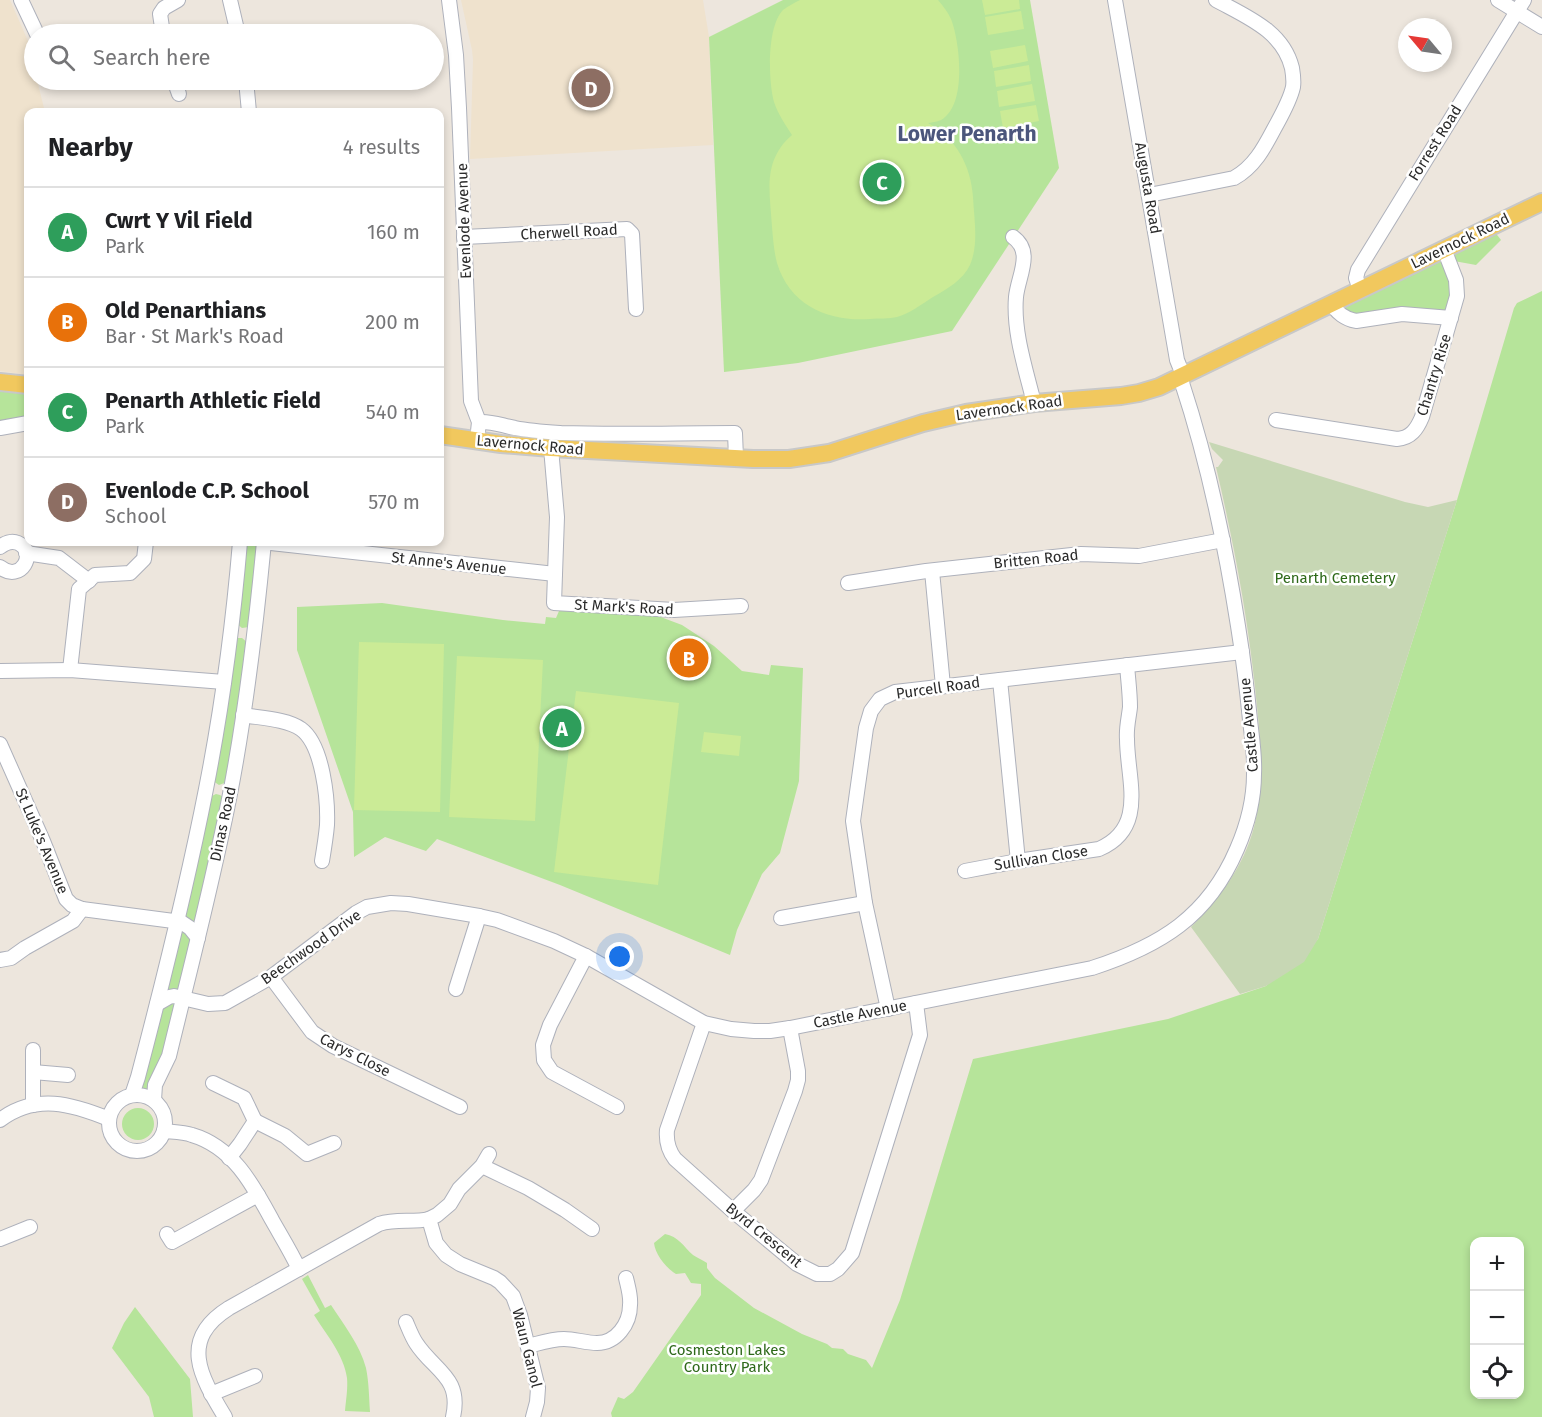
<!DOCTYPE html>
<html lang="en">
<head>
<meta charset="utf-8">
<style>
	:root { --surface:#fff; --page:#f6f6f6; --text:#202124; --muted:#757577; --line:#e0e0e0; --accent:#2563eb }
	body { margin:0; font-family:"Fira Sans",sans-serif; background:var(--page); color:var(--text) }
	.controls { position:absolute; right:18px; bottom:18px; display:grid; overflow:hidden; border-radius:12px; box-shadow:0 3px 9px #0003 }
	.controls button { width:54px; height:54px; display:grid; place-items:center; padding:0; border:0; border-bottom:2px solid var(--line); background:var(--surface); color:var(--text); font:30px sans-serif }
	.compass { position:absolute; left:1398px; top:18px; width:54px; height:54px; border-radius:50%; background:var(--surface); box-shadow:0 3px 9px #0003; rotate:299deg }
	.you { position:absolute; left:620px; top:957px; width:21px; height:21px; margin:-15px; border:4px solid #fff; border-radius:50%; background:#1a73e8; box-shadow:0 0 0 9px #1a73e833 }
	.badge { display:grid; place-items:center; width:39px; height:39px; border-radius:50%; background:var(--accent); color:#fff; font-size:20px; font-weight:700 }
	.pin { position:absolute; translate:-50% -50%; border:3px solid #fff; box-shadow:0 2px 6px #0006 }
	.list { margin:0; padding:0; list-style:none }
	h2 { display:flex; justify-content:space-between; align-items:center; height:78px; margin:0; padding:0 24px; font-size:26px }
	h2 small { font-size:20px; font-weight:400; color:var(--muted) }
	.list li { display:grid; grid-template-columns:39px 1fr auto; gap:18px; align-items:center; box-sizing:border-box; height:90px; padding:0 24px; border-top:2px solid var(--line) }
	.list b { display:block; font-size:22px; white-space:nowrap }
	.list p { margin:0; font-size:20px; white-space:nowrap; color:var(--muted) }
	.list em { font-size:20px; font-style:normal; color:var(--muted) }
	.icon { flex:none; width:33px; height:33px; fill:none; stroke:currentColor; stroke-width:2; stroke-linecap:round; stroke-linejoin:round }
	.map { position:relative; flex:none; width:1542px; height:1417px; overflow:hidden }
	.search { position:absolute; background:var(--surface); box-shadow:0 3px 9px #0003; left:24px; top:24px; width:420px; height:66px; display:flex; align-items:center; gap:15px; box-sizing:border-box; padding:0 21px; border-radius:33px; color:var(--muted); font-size:22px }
	.panel { position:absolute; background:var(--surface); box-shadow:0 3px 9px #0003; left:24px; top:108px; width:420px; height:438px; border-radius:12px }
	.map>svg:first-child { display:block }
	.education { fill:#efe2cd }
	.green { fill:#b6e49a; fill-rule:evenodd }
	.cemetery { fill:#c7d7b4 }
	.pitch { fill:#cbeb96 }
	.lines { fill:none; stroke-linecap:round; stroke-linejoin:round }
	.minor-casing { stroke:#aeb1bb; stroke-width:16 }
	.major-casing { stroke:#c8c8c8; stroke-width:20 }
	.minor { stroke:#fff; stroke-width:14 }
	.major { stroke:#f1c85e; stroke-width:16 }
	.labels { text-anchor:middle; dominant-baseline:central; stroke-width:5; stroke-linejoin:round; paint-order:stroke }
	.street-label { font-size:15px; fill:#2b2b2b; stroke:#fff }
	.park-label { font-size:15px; fill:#2e691a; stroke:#fff }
	.district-label { font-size:21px; font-weight:bold; fill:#4b567c; stroke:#fff }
</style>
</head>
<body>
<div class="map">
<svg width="1542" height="1417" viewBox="0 0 1542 1417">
	<rect width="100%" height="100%" fill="#ede6dd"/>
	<g class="education">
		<path d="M 0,0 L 10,0 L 28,41 L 34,70 L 34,80 L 37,80 L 45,112 L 28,112 L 28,375 L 0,371 Z"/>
		<path d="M 461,0 L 703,0 L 709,37 L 713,145 L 470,159 L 473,60 L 472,50 Z"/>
	</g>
	<g class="green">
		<path d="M 783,0 L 1030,0 L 1059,168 L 952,331 L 798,363 L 724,372 L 709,37 Z"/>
		<path d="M 1494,231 L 1501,240 L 1476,265 L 1454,261 L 1454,251 Z"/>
		<path d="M 1436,259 L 1443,260 L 1453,292 L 1446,311 L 1357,317 L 1343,310 L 1342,305 Z"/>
		<path d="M 1542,291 L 1542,1417 L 612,1417 L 611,1413 L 618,1397 L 624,1399 L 633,1392 L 701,1295 L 701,1284 L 691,1283 L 685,1273 L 676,1274 C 666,1268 655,1254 654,1243 L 665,1234 C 678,1236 684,1247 693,1255 C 697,1258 703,1260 707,1263 L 707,1268 L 715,1278 L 754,1308 L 802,1334 L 827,1344 L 832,1348 L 843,1349 L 848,1354 L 866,1360 L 872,1368 L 900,1300 L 973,1059 L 1168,1019 L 1266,986 L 1318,939 L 1457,500 L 1514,308 L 1517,303 ZM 1474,1242 L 1520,1242 L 1520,1394 L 1474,1394 Z"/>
		<path d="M 0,387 L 28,391 L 28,418 L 0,422 Z"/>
		<path d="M 243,542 L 260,542 L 249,627 L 242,628 L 237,624 Z"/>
		<path d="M 382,603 L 503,620 L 545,624 L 546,617 L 556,618 L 559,611 L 562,609 L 650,613 L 682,625 L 714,646 L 742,671 L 769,675 L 771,665 L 803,668 L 799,781 L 780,853 L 762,874 L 737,930 L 730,955 L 560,885 L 437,839 L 426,851 L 385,837 L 354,857 L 353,812 L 297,650 L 297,607 Z"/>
		<path d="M 238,638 L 242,638 L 248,643 L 227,782 L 219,785 L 213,781 L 235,640 Z"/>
		<path d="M 216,794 L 220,795 L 223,797 L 197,925 L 183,919 L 210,797 Z"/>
		<path d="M 180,927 L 192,936 L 181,992 L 164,993 Z"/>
		<path d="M 178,999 L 169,1042 L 149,1090 L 140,1088 L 161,1009 Z"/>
		<circle cx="138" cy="1124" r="16"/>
		<path d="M 308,1275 L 325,1308 L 331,1305 C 344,1325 360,1345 366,1368 C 369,1383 369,1397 370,1412 L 345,1411 C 346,1400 348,1388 347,1378 C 344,1355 326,1334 314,1315 L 320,1311 L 302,1279 Z"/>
		<path d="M 135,1307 L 190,1379 L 193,1417 L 154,1417 L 149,1397 L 112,1348 L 124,1323 Z"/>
	</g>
	<path class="cemetery" d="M 1209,442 L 1405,502 L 1428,507 L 1457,500 L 1318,939 L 1304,962 L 1266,986 L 1240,994 L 1191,927 C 1219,899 1244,866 1254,827 C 1266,777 1260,737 1255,687 C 1247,612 1233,540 1216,467 L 1218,467 L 1223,460 L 1212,449 Z"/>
	<g class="pitch">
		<path d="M 800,0 L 938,0 C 943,6 948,12 951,19 C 960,42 966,100 945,117 C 940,122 934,122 928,123 C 956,138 971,166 973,197 C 974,219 979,244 970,265 C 963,280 947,289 933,297 C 922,304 909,314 897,317 C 889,319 879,318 870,319 C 829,322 790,306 777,263 C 774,252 773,239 772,227 C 770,192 762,161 792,135 C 785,124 778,114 774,102 C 768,80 767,26 783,10 C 788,6 794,3 800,0 Z"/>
		<path d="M 982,0 L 1019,0 L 1020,9 L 985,15 Z"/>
		<path d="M 1021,11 L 1024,29 L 988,35 L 985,17 Z"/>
		<path d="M 1025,45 L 1028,61 L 993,68 L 990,51 Z"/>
		<path d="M 1029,65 L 1031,81 L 996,87 L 994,71 Z"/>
		<path d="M 1032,84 L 1035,101 L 999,107 L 997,91 Z"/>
		<path d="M 1036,105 L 1039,121 L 1003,128 L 1000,111 Z"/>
		<path d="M 359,642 L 444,644 L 440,812 L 354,810 Z"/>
		<path d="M 457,656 L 543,660 L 535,821 L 449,817 Z"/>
		<path d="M 576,691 L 679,703 L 658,885 L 554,872 Z"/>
		<path d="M 704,732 L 741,736 L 739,756 L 701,752 Z"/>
	</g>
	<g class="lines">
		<defs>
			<g id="minor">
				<path d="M 21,0 L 37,34"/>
				<path d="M 230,0 L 238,34"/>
				<path d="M 449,0 L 456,55 L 459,108 L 471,401 L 479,422 L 477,441"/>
				<path d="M 1498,0 L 1542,27"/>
				<path d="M 163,34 L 160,14 L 164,8 L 178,0"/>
				<path d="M 174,80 L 179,94"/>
				<path d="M 246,80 L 249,112"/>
				<path d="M 1149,195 L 1234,178 C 1254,167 1264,148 1274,129 C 1281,116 1290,101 1293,87 C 1294,81 1293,74 1292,68 C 1283,31 1247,17 1216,0"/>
				<path d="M 464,237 L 627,229 L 632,234 L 636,309"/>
				<path d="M 1013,237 C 1034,252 1018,276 1016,297 C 1013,332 1026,370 1034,403"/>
				<path d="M 1360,289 L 1356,278 L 1358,270 L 1524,0"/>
				<path d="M 1332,303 C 1336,313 1346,319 1356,321 L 1402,314 L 1451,318"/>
				<path d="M 1276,420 L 1397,439 C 1411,438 1417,429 1422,417 L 1457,296 L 1456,280 L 1444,249"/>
				<path d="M 479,422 C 492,421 503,426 515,428 C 530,431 546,432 561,433 C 619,435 677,433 735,433 L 736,458"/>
				<path d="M 0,428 L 28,423"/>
				<path d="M 551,448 L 557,517 L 554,603 L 674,610 L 741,606"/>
				<path d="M 271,543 L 555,574"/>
				<path d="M 0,547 C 5,543 11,540 18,543 C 38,552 21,584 0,567"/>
				<path d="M 26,553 L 59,558 L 89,581"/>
				<path d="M 932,571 L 943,686"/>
				<path d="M 848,583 L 926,571 L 1081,554 L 1139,556 L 1223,540"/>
				<path d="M 70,670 L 79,589 L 95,575 L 130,573 L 144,559 L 146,542"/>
				<path d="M 0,671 L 70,670 L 224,682"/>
				<path d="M 1000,680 L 1018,861"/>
				<path d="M 243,715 C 260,718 287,719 301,729 C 323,745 328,800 327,825 C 326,837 324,849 322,861"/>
				<path d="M 0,744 L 43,841 L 66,899 L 72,905 L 82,909 L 181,922 L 190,928 L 198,938"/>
				<path d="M 965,871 L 1018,861 L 1099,849 C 1148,828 1127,779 1127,739 C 1126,728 1129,717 1130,707 C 1130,693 1128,679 1127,665"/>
				<path d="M 781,918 L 865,903"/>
				<path d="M 586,956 L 550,1025 L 543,1045 L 544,1060 L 552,1072 L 617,1107"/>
				<path d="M 0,960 L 11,958 L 25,948 L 73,921 L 82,909"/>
				<path d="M 271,977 L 312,1032 L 333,1046 L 460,1107"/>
				<path d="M 456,989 L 479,916"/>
				<path d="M 157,1004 L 169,997 L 174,996 L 208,1004 L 225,1003 L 271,977 L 356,913 L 367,907 L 391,903 L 408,904 L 479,916 L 497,920 L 554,941 L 586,956 L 704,1023 L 731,1029 L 754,1031 L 770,1031 L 790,1028 L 1092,968 C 1160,946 1208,917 1237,849 C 1247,826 1254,800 1254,774 C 1255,756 1252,738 1250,720 C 1247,689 1243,657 1238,626 C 1225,543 1208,462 1182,383 L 1181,370 L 1177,360 L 1115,0"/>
				<path d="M 888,1009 L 865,903 L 853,821 L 866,728 L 871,711 L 880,699 L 895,692 L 1242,652"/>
				<path d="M 704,1023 L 667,1130 C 666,1141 668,1150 675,1159 L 733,1211 L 797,1264 L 817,1274 L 830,1274 L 838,1269 L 852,1253 L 920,1035 L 916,1003"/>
				<path d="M 33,1072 L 68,1075"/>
				<path d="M 213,1083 L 244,1098 L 255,1121 L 240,1144 L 229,1158"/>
				<path d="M 132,1095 L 138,1077 C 163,982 187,886 206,789 C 222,708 233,625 240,542"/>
				<circle cx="137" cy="1123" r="28"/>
				<path d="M 154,1100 L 155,1085 L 169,1056 C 190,969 213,882 230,794 C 246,711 256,626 264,542"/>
				<path d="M 33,1105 L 33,1050"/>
				<path d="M 0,1120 C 36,1093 72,1104 109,1119"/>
				<path d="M 255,1121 L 285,1136 L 307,1154 L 334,1143"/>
				<path d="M 164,1131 C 173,1132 183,1132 192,1135 C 233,1147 253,1185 272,1220 C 281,1236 291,1252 299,1269"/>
				<path d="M 489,1154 L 482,1166 L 459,1189 L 450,1204 L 437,1215 L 429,1219 L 436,1243 L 446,1255 L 460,1264 L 494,1278 L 500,1282 L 513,1296 L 520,1315 L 538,1388 L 537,1402 L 533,1417"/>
				<path d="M 482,1166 L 528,1188 L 565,1210 L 592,1229"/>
				<path d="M 733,1211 L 754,1190 L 761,1180 L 795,1091 L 798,1080 L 798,1071 L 790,1028"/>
				<path d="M 167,1234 L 172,1242 L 258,1195"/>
				<path d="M 0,1239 L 30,1227"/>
				<path d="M 406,1322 C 409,1329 412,1337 416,1343 C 434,1371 462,1377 453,1417"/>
				<path d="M 528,1346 C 540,1343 552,1339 564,1339 C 575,1339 586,1343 597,1343 C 616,1343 630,1324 630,1305 C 631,1296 628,1287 626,1278"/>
				<path d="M 211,1394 L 255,1376"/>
				<path d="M 225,1417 C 201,1377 178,1340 229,1308 L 379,1224 C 397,1218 412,1223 429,1219"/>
			</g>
			<g id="major">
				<path d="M 0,382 L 28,385"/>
				<path d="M 440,435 L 501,444 L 551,448 L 753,459 L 789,459 L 829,453 L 923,423 L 966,413 L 1034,403 L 1121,396 L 1139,393 L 1159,387 L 1542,202"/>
			</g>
		</defs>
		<use href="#minor" class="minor-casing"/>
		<use href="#major" class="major-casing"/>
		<use href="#minor" class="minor"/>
		<use href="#major" class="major"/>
	</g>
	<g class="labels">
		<g class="street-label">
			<text transform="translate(1435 143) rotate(-58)">Forrest Road</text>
			<text transform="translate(1148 188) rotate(80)">Augusta Road</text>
			<text transform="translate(464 221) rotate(-92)">Evenlode Avenue</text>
			<text transform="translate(569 232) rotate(-3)">Cherwell Road</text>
			<text transform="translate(1460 241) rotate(-26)">Lavernock Road</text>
			<text transform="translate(1434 375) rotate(-73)">Chantry Rise</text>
			<text transform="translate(1009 408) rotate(-8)">Lavernock Road</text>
			<text transform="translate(530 445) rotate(5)">Lavernock Road</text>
			<text transform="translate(1036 559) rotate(-6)">Britten Road</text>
			<text transform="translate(449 563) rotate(6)">St Anne's Avenue</text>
			<text transform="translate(624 607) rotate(3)">St Mark's Road</text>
			<text transform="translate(938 688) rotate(-8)">Purcell Road</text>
			<text transform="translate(1249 725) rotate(-95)">Castle Avenue</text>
			<text transform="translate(223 824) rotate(-78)">Dinas Road</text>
			<text transform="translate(42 841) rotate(67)">St Luke's Avenue</text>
			<text transform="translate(1041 858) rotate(-9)">Sullivan Close</text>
			<text transform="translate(311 947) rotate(-35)">Beechwood Drive</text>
			<text transform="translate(860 1014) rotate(-11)">Castle Avenue</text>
			<text transform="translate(355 1055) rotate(27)">Carys Close</text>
			<text transform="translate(764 1235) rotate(39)">Byrd Crescent</text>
			<text transform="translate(527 1348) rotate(76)">Waun Ganol</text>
		</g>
		<g class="park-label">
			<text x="1335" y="578">Penarth Cemetery</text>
			<text x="727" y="1350">Cosmeston Lakes<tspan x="727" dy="17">Country Park</tspan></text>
		</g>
		<g class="district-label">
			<text x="967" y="134">Lower Penarth</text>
		</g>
	</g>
</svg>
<div class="controls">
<button>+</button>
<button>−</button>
<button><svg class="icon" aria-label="locate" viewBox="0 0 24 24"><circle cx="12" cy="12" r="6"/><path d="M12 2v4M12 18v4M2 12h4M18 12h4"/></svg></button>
</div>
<svg class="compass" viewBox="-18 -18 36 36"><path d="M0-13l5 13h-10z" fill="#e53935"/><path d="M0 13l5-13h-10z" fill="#757577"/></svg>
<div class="you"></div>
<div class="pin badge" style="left:562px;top:728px;background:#2e9e5b">A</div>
<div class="pin badge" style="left:689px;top:658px;background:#e8710a">B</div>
<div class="pin badge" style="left:882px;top:182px;background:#2e9e5b">C</div>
<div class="pin badge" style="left:591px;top:88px;background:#8d6e63">D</div>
<div class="search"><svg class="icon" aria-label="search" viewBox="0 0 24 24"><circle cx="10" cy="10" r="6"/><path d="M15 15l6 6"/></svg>Search here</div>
<section class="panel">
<h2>Nearby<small>4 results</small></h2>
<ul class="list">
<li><span class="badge" style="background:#2e9e5b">A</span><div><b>Cwrt Y Vil Field</b><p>Park</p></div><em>160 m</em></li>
<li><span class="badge" style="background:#e8710a">B</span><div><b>Old Penarthians</b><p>Bar · St Mark's Road</p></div><em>200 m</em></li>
<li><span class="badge" style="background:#2e9e5b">C</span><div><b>Penarth Athletic Field</b><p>Park</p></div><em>540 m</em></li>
<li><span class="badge" style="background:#8d6e63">D</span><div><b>Evenlode C.P. School</b><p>School</p></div><em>570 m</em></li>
</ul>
</section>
</div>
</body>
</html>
